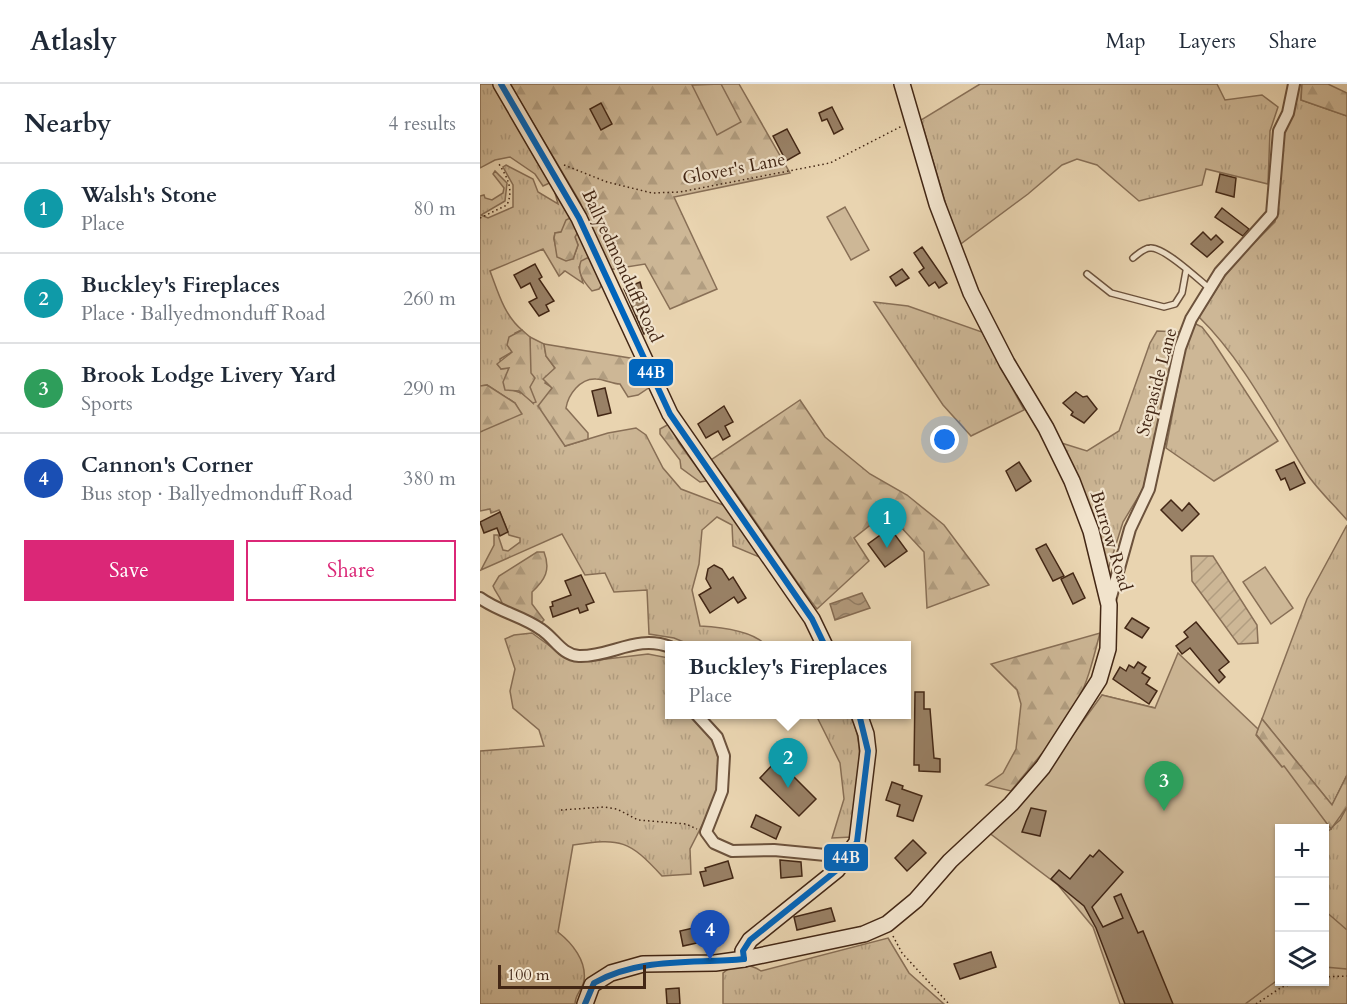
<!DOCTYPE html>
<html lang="en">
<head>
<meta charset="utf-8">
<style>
	:root { --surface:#fff; --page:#f6f6f7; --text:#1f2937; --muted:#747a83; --line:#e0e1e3; --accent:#db2777 }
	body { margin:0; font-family:Cardo,serif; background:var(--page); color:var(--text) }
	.controls { position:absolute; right:18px; bottom:18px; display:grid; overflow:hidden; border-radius:0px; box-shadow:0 2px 4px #0004 }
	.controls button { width:54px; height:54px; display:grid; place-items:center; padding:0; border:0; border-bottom:2px solid var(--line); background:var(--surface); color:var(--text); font:30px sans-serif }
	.scale { position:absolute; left:18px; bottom:15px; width:148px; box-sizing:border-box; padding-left:6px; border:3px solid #432715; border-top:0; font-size:16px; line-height:21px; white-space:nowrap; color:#432715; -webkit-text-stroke:4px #f1e3cc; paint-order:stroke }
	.you { position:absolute; left:465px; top:356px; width:21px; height:21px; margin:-15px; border:4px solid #fff; border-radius:50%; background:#1a73e8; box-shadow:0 0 0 9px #1a73e833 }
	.badge { display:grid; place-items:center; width:39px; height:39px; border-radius:50%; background:var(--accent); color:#fff; font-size:20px; font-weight:700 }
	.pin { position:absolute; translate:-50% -50px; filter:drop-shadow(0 2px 3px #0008) }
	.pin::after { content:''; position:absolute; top:32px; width:21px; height:18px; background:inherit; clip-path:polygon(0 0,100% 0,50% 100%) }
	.popup { position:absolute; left:185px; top:557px; width:246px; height:78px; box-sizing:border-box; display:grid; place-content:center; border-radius:0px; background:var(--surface); filter:drop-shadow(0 2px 4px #0005); font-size:20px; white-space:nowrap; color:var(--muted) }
	.popup b { font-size:22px; color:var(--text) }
	.popup::after { content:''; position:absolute; left:50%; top:100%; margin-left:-12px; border:12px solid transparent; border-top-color:var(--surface) }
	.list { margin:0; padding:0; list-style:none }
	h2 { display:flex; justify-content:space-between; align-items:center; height:78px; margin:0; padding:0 24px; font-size:26px }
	h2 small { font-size:20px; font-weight:400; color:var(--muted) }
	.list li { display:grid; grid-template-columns:39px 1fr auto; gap:18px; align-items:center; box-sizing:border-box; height:90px; padding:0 24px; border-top:2px solid var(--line) }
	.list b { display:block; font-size:22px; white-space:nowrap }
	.list p { margin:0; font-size:20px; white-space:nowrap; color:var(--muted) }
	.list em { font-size:20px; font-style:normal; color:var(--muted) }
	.actions { display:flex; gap:12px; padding:18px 24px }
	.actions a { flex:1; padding:14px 0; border:2px solid var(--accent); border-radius:0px; text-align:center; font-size:21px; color:var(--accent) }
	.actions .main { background:var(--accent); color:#fff }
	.icon { flex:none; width:33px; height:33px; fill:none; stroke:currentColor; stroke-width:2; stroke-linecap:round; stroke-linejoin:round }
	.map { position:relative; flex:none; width:867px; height:920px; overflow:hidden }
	header { display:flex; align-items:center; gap:36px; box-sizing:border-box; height:84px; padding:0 30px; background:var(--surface); border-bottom:2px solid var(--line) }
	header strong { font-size:28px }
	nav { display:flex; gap:33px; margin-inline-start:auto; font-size:21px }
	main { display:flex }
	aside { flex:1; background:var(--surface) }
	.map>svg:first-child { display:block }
	.grass { fill:url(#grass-tufts); stroke:#886f56; stroke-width:1.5 }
	.forest { fill:url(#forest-firs); stroke:#886f56; stroke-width:1.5 }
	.garden { fill:url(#garden-furrows); stroke:#886f56; stroke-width:1.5 }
	.pitch { fill:#cdb796; stroke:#886f56; stroke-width:1.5 }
	.water { fill:url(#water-waves); stroke:#856b52; stroke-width:1.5 }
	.building { fill:#998166; stroke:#432715; stroke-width:1.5 }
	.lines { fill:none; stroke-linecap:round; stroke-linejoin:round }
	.lane-casing { stroke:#6c523c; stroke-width:8 }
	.street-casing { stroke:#6c523c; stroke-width:14 }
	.secondary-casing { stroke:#432715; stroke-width:18 }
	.path { stroke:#432715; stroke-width:1.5; stroke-dasharray:1.5 3; stroke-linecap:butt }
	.lane { stroke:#f1e3cc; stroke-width:5 }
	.street { stroke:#f1e3cc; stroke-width:10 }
	.secondary { stroke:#f1e3cc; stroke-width:15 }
	.bus-1-casing { stroke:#f1e3cc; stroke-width:10 }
	.bus-1 { stroke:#0065bd; stroke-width:6 }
	.labels { text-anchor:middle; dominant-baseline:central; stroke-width:4.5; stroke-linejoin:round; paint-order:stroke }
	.street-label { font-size:18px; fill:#432715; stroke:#f1e3cc }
	.line-badge { stroke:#f1e3cc; stroke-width:2 }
	.badge-label { font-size:16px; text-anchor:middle; font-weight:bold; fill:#fff }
</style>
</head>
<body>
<header>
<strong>Atlasly</strong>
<nav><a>Map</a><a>Layers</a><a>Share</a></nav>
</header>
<main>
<aside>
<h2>Nearby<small>4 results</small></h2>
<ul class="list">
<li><span class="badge" style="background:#0f9aa8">1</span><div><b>Walsh's Stone</b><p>Place</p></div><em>80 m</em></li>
<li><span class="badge" style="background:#0f9aa8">2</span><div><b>Buckley's Fireplaces</b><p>Place · Ballyedmonduff Road</p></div><em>260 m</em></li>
<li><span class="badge" style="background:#2e9e5b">3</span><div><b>Brook Lodge Livery Yard</b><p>Sports</p></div><em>290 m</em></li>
<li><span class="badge" style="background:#1a4fb4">4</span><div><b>Cannon's Corner</b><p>Bus stop · Ballyedmonduff Road</p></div><em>380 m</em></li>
</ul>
<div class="actions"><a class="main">Save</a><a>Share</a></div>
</aside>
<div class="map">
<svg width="867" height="920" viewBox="0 0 867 920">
	<defs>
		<pattern id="grass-tufts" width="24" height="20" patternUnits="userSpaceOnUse" patternTransform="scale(1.5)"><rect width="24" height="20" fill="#cdb796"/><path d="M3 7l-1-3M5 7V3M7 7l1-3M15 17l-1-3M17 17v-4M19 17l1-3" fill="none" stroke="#b19d80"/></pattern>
		<pattern id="forest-firs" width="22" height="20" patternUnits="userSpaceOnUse" patternTransform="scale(1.5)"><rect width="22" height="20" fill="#cdb796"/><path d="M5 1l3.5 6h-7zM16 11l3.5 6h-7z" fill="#b19d80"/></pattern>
		<pattern id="garden-furrows" width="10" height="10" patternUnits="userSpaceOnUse" patternTransform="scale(1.5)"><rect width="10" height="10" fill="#cdb796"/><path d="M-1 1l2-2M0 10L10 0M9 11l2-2" fill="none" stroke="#b19d80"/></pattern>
		<pattern id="water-waves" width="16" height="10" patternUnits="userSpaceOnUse" patternTransform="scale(1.5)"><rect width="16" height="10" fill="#b1997b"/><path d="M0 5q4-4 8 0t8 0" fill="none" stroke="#927d64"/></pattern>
	</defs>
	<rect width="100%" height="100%" fill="#e9d4b0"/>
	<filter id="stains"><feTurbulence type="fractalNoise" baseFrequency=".00333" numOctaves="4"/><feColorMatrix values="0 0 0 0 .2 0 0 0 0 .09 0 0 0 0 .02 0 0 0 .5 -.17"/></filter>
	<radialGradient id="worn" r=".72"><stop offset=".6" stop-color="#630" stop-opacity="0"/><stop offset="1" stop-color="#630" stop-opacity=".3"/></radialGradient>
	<g class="grass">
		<path d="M 0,0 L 18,0 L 74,97 L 63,102 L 55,90 L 30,73 L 15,76 L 0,84 Z"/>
		<path d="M 500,0 L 737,0 L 745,16 L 782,11 L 798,23 L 790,47 L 788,100 L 726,85 L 722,101 L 659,117 L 617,81 L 597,75 L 582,81 L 548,110 L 478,162 L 441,36 Z"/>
		<path d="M 819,0 L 822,0 L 821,16 L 867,32 L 867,436 C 854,421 838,406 827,390 C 794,338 764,277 719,233 L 751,182 L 795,138 L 805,45 Z"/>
		<path d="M 26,81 L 53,95 L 58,108 L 78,120 L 74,105 L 94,132 L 81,148 L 75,149 L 74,155 L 78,173 L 93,175 L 98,161 L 95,153 L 99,146 L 114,176 L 99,183 L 103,199 L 85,187 L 79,192 L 63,165 L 10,187 C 18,208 24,231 42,246 L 35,249 L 32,268 L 20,275 L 21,285 L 29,284 L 26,293 L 32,306 L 44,310 L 53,319 L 50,303 L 50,253 L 64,260 L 66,272 L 75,284 L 65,299 L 73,304 L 70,310 L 85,362 L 128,349 L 156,344 L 166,351 L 183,384 L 201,405 L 246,422 L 284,475 L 253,462 L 252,441 L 237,433 L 222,446 L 219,480 L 212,506 L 220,542 C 240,543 271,546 286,561 L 211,561 L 194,554 L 169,550 L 167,506 L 134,508 L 125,489 L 105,491 L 82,450 L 1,486 L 14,461 L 14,451 L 18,451 L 23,466 L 28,467 L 40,458 L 40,454 L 29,451 L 19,426 L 11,429 L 10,425 L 0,427 L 0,348 L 38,325 L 35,319 L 7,301 L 0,302 L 0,112 L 4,111 L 5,114 L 12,116 L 23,109 L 24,104 L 13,90 L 15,87 L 27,99 L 25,117 L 1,131 L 8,134 L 33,123 L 33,101 L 23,83 Z"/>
		<path d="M 394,218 L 428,222 L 502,248 L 544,326 L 491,352 L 463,321 Z"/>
		<path d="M 714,239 L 722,243 L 732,256 L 798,357 L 734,397 L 686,364 L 704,269 Z"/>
		<path d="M 677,247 L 698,248 L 663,405 L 643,438 L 627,489 L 575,357 L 607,367 L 639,347 L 670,259 Z"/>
		<path d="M 867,441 L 867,691 L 852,721 L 782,635 L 827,515 Z"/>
		<path d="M 52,549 L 81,570 L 95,576 L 110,577 L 168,570 L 189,574 L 190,630 L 212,631 L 234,655 L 240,684 L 237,712 L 210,765 L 211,790 L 182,792 C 149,756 141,754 93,761 L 78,848 C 92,859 107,877 104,897 C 102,906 95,911 95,920 L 0,920 L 0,667 L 64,662 L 59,646 L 33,624 L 30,607 L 35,585 L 25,555 L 34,551 Z"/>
		<path d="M 622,611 L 675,624 L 795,784 L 799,782 L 800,898 L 844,898 L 845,749 L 860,736 L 867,723 L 867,920 L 765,920 L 792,899 L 612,627 Z"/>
		<path d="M 336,631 L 370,631 C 389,665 375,716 372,753 L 352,754 L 364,715 L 360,679 Z"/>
		<path d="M 408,854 L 429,889 L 464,920 L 243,920 L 243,889 C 253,879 270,879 281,887 Z"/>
	</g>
	<g class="forest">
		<path d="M 30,0 L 259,0 L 310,89 L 194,113 L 237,205 L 190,225 L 165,180 L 128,186 L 100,118 Z"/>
		<path d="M 822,0 L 848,0 L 867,9 L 867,32 L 821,16 Z"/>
		<path d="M 94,132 L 99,146 L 95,153 L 98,161 L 93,175 L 86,177 L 77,173 L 74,154 L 75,149 L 81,148 L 86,136 Z"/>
		<path d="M 107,174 L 114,176 L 123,200 L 119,205 L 112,207 C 105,199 96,189 101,177 Z"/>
		<path d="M 42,246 L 50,253 L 51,289 L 55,294 L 50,303 L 56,318 L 53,319 L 39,307 L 25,306 L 23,298 L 29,284 L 21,285 L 17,280 L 32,268 L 27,261 L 29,253 Z"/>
		<path d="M 64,260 L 156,275 L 170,303 L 158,311 L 148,313 L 140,300 C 132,300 124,295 116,295 C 100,294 88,311 86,324 L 108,349 L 108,355 L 85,362 L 58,322 L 72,304 L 63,295 L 75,284 L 66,272 Z"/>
		<path d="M 7,301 L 35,319 L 42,330 L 0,348 L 0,302 Z"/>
		<path d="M 320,316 L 345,353 L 390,390 L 427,411 L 464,441 L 509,501 L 447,524 L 444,468 L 407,428 L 374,454 L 389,477 L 337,525 C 300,477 269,424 231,376 Z"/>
		<path d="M 189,340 L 199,359 L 227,397 L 220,398 L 201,384 L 200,376 L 180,350 L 180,345 Z"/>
		<path d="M 57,468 L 64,468 C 71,486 65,496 52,508 L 52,520 L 64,536 L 61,539 L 23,523 C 22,514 16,510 13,502 L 19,492 Z"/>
		<path d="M 620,549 C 614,571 609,595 598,616 C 582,649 554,678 531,707 L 506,701 L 523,689 L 536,665 L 541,620 L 537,606 L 511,580 Z"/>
		<path d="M 782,635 L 852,721 L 867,691 L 867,723 L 851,745 L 776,650 Z"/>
	</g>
	<path class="garden" d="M 711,472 L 733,472 L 777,541 L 778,559 L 758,560 L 712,497 Z"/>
	<g class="pitch">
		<path d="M 241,0 L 261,38 L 237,51 L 212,1 Z"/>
		<path d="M 365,123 L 389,166 L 371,176 L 347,133 Z"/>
		<path d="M 785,483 L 813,524 L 791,540 L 763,498 Z"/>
		<path d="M 698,569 L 778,645 L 776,651 L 802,683 L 804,682 L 851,745 L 845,749 L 844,744 L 800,744 L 799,782 L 796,785 L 800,788 L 799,895 L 765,920 L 640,920 L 613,843 L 578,801 L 508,748 L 550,710 L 622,611 L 675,624 Z"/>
		<path d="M 844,826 L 867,846 L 867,885 L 845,883 Z"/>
	</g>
	<path class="water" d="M 382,509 L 390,524 L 355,536 L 350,520 Z"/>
	<g class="building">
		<path d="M 121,19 L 132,40 L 121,46 L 110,25 Z"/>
		<path d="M 352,23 L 363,45 L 354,50 L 347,35 L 342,37 L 339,29 Z"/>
		<path d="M 307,45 L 320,69 L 306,77 L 293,52 Z"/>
		<path d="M 740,90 L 756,94 L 754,113 L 736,108 Z"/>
		<path d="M 742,124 L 769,145 L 763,152 L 735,133 Z"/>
		<path d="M 723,148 L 731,156 L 736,151 L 743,158 L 727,173 L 711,160 Z"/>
		<path d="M 442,163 L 467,199 L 459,204 L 455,198 L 449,202 L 439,188 L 444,184 L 434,169 Z"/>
		<path d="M 55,180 L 62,193 L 59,195 L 74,217 L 66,221 L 69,227 L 59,232 L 49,218 L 57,214 L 50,199 L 41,204 L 34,191 Z"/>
		<path d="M 422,185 L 429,194 L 416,202 L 410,193 Z"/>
		<path d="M 160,198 L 168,227 L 161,230 L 170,247 L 164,250 L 144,205 Z"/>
		<path d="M 125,304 L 131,329 L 118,332 L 112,307 Z"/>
		<path d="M 596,308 L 603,313 L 607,312 L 617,325 L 604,339 L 591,331 L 593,328 L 583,319 Z"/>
		<path d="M 244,322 L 253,338 L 245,342 L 250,352 L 243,356 L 238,347 L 226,354 L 218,340 Z"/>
		<path d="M 539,378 L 551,397 L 536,407 L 526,387 Z"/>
		<path d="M 814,378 L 825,399 L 810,406 L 805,394 L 801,396 L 796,386 Z"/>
		<path d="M 691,416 L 702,427 L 709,419 L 719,430 L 702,447 L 681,426 Z"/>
		<path d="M 20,428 L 28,448 L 20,452 L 17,444 L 4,449 L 0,438 Z"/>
		<path d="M 410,444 L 427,467 L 405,483 L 388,460 Z"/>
		<path d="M 566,460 L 584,492 L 573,497 L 556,465 Z"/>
		<path d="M 234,481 L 242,485 L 249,496 L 253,493 L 266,514 L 258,519 L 254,513 L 230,529 L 219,511 L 231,504 L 226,495 L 228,485 Z"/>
		<path d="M 593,489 L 605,514 L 593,520 L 581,495 Z"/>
		<path d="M 101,491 L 114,518 L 106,521 L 108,526 L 100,529 L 98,524 L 73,533 L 70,523 L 73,522 L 72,518 L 91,511 L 85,497 Z"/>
		<path d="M 652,534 L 669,544 L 662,554 L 645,544 Z"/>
		<path d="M 716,538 L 749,578 L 739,586 L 745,593 L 739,599 L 710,564 L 702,570 L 696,562 L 708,553 L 704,548 Z"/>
		<path d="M 658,578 L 666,583 L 662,589 L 670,594 L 666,600 L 677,607 L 669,620 L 633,595 L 640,583 L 646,587 L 649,581 L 654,584 Z"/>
		<path d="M 435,608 L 444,608 L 444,625 L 450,625 L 454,674 L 460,675 L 460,688 L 439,687 L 439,681 L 434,681 Z"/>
		<path d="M 297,676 L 336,715 L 319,732 L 280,694 Z"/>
		<path d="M 412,698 L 423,702 L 422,705 L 442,712 L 433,737 L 417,732 L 420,721 L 406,716 Z"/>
		<path d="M 551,724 L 566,727 L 560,752 L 542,748 Z"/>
		<path d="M 276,731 L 301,743 L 296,755 L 271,743 Z"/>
		<path d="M 433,756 L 446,769 L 427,787 L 415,774 Z"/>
		<path d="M 619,766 L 643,788 L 612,823 L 623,843 L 643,834 L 634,813 L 641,810 L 658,849 L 663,847 L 693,920 L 645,920 L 616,844 L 604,822 L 571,795 L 579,786 L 590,795 L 610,771 L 613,773 Z"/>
		<path d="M 300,776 L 321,778 L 322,792 L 301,794 Z"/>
		<path d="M 248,777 L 253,794 L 224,802 L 220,788 L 226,787 L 225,784 Z"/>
		<path d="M 351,824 L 355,837 L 317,846 L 314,833 Z"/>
		<path d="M 231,840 L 235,855 L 203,862 L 200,847 Z"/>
		<path d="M 511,868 L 516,883 L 480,895 L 474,880 Z"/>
		<path d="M 199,904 L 200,920 L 187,920 L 186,905 Z"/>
	</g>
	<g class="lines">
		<defs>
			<g id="lane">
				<path d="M 653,174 C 658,170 664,164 670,164 C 683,162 718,195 729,204"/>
				<path d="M 607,190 L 631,209 L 684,223 L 695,220 L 702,209 L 706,187"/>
			</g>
			<g id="street">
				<path d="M 0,514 C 19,528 43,532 62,546 C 75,555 82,571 99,572 C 131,573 157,550 190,563"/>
				<path d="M 629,520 L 650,445 L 669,405 L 700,264 L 711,235 L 740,188 L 792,130 L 799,47 L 808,29 L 814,0"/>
				<path d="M 216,630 L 237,653 L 244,672 L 242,707 L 226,748 L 234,759 L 252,767 L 294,766 L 366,773"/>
			</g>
			<g id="secondary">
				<path d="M 21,0 L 99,134 L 190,330 L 332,535 L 345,562"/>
				<path d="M 264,875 L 263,867 L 270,856 L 357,786 L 377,758 L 388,667 L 386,650 L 379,630"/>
				<path d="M 105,920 L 112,901 L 131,889 L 163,880 L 235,879 L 264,875 L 384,850 L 407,840 L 436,816 L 470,777 L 531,720 L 563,683 L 619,596 L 628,565 L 629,521 L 611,447 L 592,397 L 566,344 L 527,279 L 491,209 L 457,120 L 422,0"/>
			</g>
		</defs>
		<use href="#lane" class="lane-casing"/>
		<use href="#street" class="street-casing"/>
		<use href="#secondary" class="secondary-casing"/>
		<g class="path">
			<path d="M 84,81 L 127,98 L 172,109 L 200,108 L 350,79 L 422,42"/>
			<path d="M 0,134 L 27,121 C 34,105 27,93 19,80"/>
			<path d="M 81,726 L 124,723 L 137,725 L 158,736 L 206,740 L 217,745"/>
			<path d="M 413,852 L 422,869 L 469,920"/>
			<path d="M 844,893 L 867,892"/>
			<path d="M 776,920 L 802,903 L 821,898"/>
		</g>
		<use href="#lane" class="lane"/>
		<use href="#street" class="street"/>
		<use href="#secondary" class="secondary"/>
		<defs>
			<g id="bus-1">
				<path d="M 21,0 L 99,134 L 190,330 L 332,535 L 345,562"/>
				<path d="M 264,875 L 263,867 L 270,856 L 357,786 L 377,758 L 388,667 L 379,630"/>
				<path d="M 105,920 L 114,899 C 159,873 214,880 264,875"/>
			</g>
		</defs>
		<use href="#bus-1" class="bus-1-casing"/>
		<use href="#bus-1" class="bus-1"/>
	</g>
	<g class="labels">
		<g class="street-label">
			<text transform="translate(254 85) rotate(-11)">Glover's Lane</text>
			<text transform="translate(142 182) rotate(65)">Ballyedmonduff Road</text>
			<text transform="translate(677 298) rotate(-75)">Stepaside Lane</text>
			<text transform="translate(631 457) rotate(73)">Burrow Road</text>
		</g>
	</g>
	<g class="line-badge">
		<rect x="148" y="274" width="46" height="29" rx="6" fill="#0065bd"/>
		<rect x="343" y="759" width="46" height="29" rx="6" fill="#0065bd"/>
	</g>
	<g class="badge-label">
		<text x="171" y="294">44B</text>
		<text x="366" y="779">44B</text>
	</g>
	<rect width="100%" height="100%" filter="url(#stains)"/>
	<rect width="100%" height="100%" fill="url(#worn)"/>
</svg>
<div class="controls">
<button>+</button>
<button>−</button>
<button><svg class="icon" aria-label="layers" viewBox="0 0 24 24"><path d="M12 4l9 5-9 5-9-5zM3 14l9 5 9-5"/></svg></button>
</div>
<div class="scale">100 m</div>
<div class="you"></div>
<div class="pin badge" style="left:407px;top:464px;background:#0f9aa8">1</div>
<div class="pin badge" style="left:308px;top:704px;background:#0f9aa8">2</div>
<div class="popup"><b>Buckley's Fireplaces</b>Place</div>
<div class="pin badge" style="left:684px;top:727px;background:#2e9e5b">3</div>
<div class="pin badge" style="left:230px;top:876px;background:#1a4fb4">4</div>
</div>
</main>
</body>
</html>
